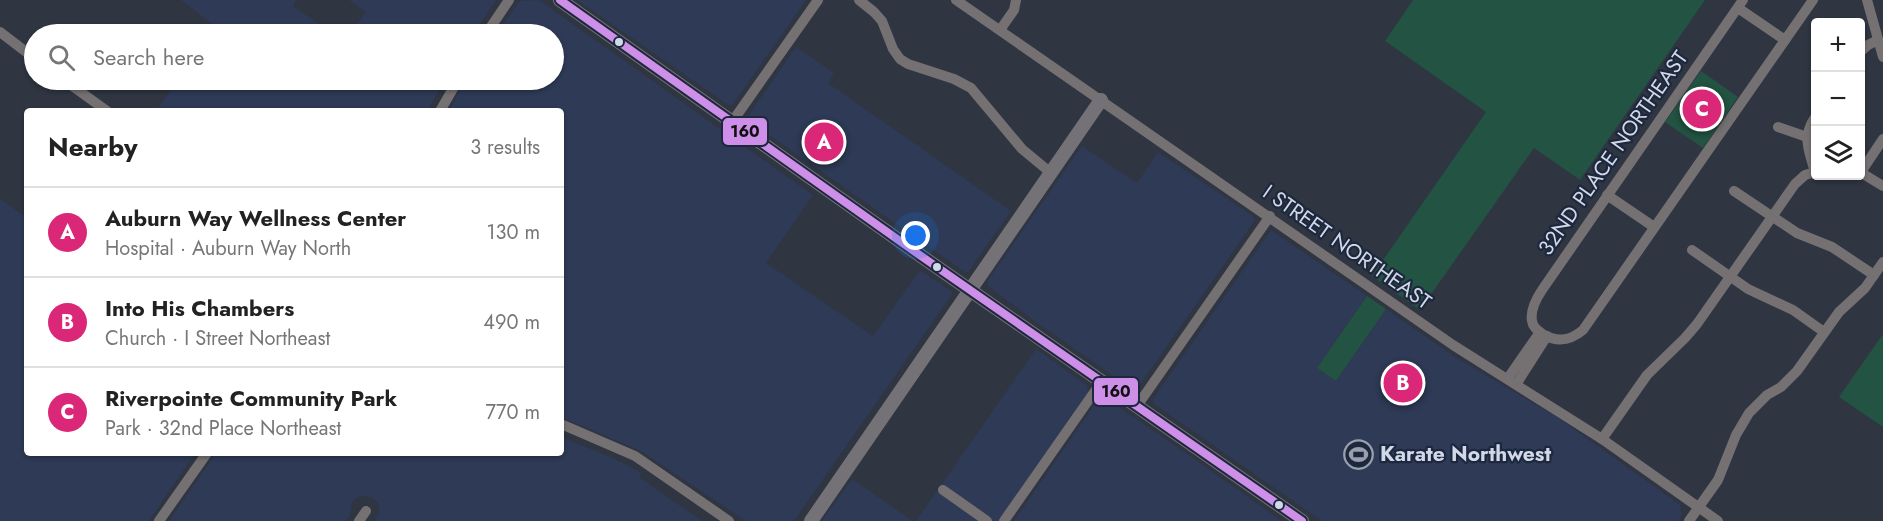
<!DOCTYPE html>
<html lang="en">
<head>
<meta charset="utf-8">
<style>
	:root { --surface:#fff; --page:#f2f2f2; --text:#222; --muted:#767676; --line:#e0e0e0; --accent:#db2777 }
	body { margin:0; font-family:Jost,sans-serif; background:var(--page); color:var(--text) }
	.controls { position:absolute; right:18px; top:18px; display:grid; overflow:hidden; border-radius:6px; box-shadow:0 2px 4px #0004 }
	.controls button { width:54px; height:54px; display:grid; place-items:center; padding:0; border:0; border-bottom:2px solid var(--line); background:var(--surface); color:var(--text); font:30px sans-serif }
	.you { position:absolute; left:916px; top:236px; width:21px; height:21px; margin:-15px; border:4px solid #fff; border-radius:50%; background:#1a73e8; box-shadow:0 0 0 9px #1a73e833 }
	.badge { display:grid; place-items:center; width:39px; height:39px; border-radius:50%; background:var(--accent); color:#fff; font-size:20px; font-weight:700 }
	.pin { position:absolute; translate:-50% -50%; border:3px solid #fff; box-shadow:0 2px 6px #0006 }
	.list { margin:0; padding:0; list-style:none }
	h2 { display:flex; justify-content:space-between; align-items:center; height:78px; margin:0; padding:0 24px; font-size:26px }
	h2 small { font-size:20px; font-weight:400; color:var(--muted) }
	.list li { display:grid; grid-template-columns:39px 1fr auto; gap:18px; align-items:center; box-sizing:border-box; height:90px; padding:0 24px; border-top:2px solid var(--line) }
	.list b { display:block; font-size:22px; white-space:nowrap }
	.list p { margin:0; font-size:20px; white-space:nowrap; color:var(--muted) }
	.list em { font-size:20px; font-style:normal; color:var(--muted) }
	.icon { flex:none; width:33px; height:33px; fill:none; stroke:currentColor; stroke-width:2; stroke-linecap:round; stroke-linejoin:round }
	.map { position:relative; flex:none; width:1883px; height:521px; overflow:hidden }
	.search { position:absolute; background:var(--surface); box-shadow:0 2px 4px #0004; left:24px; top:24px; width:540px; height:66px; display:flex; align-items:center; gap:15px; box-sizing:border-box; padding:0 21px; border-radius:33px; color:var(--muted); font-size:22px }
	.panel { position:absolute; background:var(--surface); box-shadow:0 2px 4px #0004; left:24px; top:108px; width:540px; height:348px; border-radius:6px }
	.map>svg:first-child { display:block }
	.built { fill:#2e3a56 }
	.green { fill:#235342 }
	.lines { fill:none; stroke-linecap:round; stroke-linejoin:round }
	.minor { stroke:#757173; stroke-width:10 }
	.major { stroke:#757277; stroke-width:14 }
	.bus-1-casing { stroke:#1d283e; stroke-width:12 }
	.bus-1 { stroke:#ce8fe9; stroke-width:8 }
	.bus-dot { fill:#d1d9e8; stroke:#1d283e; stroke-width:2 }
	.labels { text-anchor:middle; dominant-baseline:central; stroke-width:4.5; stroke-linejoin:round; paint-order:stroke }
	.street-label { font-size:21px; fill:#d1d9e8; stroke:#1d283e }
	.poi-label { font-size:21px; font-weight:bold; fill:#d1d9e8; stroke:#1d283e; text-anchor:start }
	.line-badge { stroke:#1d283e; stroke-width:2 }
	.pale-badge-label { font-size:16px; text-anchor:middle; font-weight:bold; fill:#111 }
</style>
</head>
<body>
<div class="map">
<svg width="1883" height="521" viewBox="0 0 1883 521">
	<rect width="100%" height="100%" fill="#2f3541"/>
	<g class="built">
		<path d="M 181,0 L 296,0 L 293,6 L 333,34 L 209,34 L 215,26 Z"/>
		<path d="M 349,0 L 496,0 L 473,34 L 350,34 L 366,12 Z"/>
		<path d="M 539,0 L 813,195 L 766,263 L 873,336 L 920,270 L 951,291 L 952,294 L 794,521 L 746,521 L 641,451 L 561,417 L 561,111 L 449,111 L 466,80 L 554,80 L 554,34 L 496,34 L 520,1 Z"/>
		<path d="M 577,0 L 806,0 L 733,104 L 730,106 Z"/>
		<path d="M 796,47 L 834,73 L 828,83 L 1011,211 L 968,272 L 965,272 L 749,121 L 748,116 Z"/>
		<path d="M 178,80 L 445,80 L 427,111 L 156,111 Z"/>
		<path d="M 1082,146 L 1137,183 L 1158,152 L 1253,216 L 1255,220 L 1137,389 L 1133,390 L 1039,324 L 988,286 L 988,280 Z"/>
		<path d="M 0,199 L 27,218 L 27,453 L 195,453 L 149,521 L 0,521 Z"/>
		<path d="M 1271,230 L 1367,296 L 1317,368 L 1336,381 L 1386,309 L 1455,357 L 1557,417 L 1680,505 L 1682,515 L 1678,521 L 1322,521 L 1154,404 L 1153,399 Z"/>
		<path d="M 1036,349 L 1087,385 L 1088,393 L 1003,515 L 1011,521 L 916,521 Z"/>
		<path d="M 1101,395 L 1183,451 L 1282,521 L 1014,521 Z"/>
		<path d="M 561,437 L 613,458 L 642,473 L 639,477 L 702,521 L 375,521 L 380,510 L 378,503 L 373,498 L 363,496 L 356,498 L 352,502 L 350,516 L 346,521 L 169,521 L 216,453 L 561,453 Z"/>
		<path d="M 852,479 L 913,521 L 822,521 Z"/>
	</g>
	<g class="green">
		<path d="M 1413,0 L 1705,0 L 1580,180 L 1534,148 L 1420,310 L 1372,276 L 1486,112 L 1385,41 Z"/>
		<path d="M 1701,71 L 1738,97 L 1703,148 L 1665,122 Z"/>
		<path d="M 1367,296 L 1386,309 L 1336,381 L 1317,368 Z"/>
		<path d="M 1883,334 L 1883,427 L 1839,397 Z"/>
	</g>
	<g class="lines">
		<g class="minor">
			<path d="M 859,0 L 874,12 L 882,21 L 893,49 L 900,59 L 908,64 L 954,79 L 971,88 L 1022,149 L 1051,173"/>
			<path d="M 956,0 L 1453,345 L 1602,439 L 1718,521"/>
			<path d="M 1743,0 L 1542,290 C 1536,299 1530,310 1532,321 C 1533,328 1539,332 1544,335 C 1559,343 1571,340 1583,330 L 1813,0"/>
			<path d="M 1867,0 L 1883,57"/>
			<path d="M 1738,8 L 1785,40"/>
			<path d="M 1000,30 L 1014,10 L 1016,0"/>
			<path d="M 0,32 L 34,58"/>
			<path d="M 486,34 L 509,0"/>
			<path d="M 1860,52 L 1868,45 L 1878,40"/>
			<path d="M 64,80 L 107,111"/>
			<path d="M 440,111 L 458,80"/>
			<path d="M 732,122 L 818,0"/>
			<path d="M 1778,127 L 1807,137"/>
			<path d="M 1860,172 L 1883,186"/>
			<path d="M 1861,172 L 1883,139"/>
			<path d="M 1734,191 L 1797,233 L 1832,247 L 1874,275"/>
			<path d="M 1607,195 L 1654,227"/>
			<path d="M 1692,250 L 1748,289 L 1793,310 L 1824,332"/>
			<path d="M 1508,378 L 1540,332"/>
			<path d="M 1517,383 L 1547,336"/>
			<path d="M 1137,406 L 1270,216"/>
			<path d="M 561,424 L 635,456 L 729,521"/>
			<path d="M 1602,439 L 1647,375 L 1685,338 L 1697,324 L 1795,184 L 1805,175 L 1815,172 C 1809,150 1801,137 1816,116"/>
			<path d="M 943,490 L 987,521"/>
			<path d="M 159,521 L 207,453"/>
			<path d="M 359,521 L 366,511"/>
			<path d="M 1004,521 L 1102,381"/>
			<path d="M 1689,521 L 1718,480 L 1736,435 L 1749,413 L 1767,395 L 1781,387 L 1797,371 L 1839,312 L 1865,288 L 1883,262"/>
		</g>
		<g class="major">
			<path d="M 560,0 L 921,256 L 1302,521"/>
			<path d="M 811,521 L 1101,100"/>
		</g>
		<defs>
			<path id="bus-1" d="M 560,0 L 921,256 L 1302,521"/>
		</defs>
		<use href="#bus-1" class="bus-1-casing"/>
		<use href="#bus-1" class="bus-1"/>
	</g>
	<defs>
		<symbol id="stadium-ring" viewBox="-11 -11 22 22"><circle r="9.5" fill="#1d283e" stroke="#98a0ae" stroke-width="1.5"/><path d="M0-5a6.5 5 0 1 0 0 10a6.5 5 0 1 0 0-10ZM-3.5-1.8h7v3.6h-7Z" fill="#98a0ae"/></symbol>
	</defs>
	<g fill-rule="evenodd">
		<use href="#stadium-ring" x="1342" y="438" width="33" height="33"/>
	</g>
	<g class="bus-dot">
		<circle cx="619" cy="42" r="5"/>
		<circle cx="937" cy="267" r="5"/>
		<circle cx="1279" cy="505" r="5"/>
	</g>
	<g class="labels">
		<g class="street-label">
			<text transform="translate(1613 153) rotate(-55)">32ND PLACE NORTHEAST</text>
			<text transform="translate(1347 247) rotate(35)">I STREET NORTHEAST</text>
		</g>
		<g class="poi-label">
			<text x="1380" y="454">Karate Northwest</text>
		</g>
	</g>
	<g class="line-badge">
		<rect x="722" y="117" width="46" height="29" rx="6" fill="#ce8fe9"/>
		<rect x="1093" y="377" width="46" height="29" rx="6" fill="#ce8fe9"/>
	</g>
	<g class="pale-badge-label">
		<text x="745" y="137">160</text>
		<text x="1116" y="397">160</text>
	</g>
</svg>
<div class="controls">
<button>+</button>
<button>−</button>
<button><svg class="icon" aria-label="layers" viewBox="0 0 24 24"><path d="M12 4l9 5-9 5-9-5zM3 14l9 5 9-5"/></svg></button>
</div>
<div class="you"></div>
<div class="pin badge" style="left:824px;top:142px">A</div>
<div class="pin badge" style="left:1403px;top:383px">B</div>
<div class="pin badge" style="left:1702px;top:109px">C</div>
<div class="search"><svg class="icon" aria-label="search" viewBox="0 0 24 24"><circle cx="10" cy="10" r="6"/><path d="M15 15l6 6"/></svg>Search here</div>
<section class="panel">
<h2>Nearby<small>3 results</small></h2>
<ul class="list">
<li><span class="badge">A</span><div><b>Auburn Way Wellness Center</b><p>Hospital · Auburn Way North</p></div><em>130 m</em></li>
<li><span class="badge">B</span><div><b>Into His Chambers</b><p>Church · I Street Northeast</p></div><em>490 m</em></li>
<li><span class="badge">C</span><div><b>Riverpointe Community Park</b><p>Park · 32nd Place Northeast</p></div><em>770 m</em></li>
</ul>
</section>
</div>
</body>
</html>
